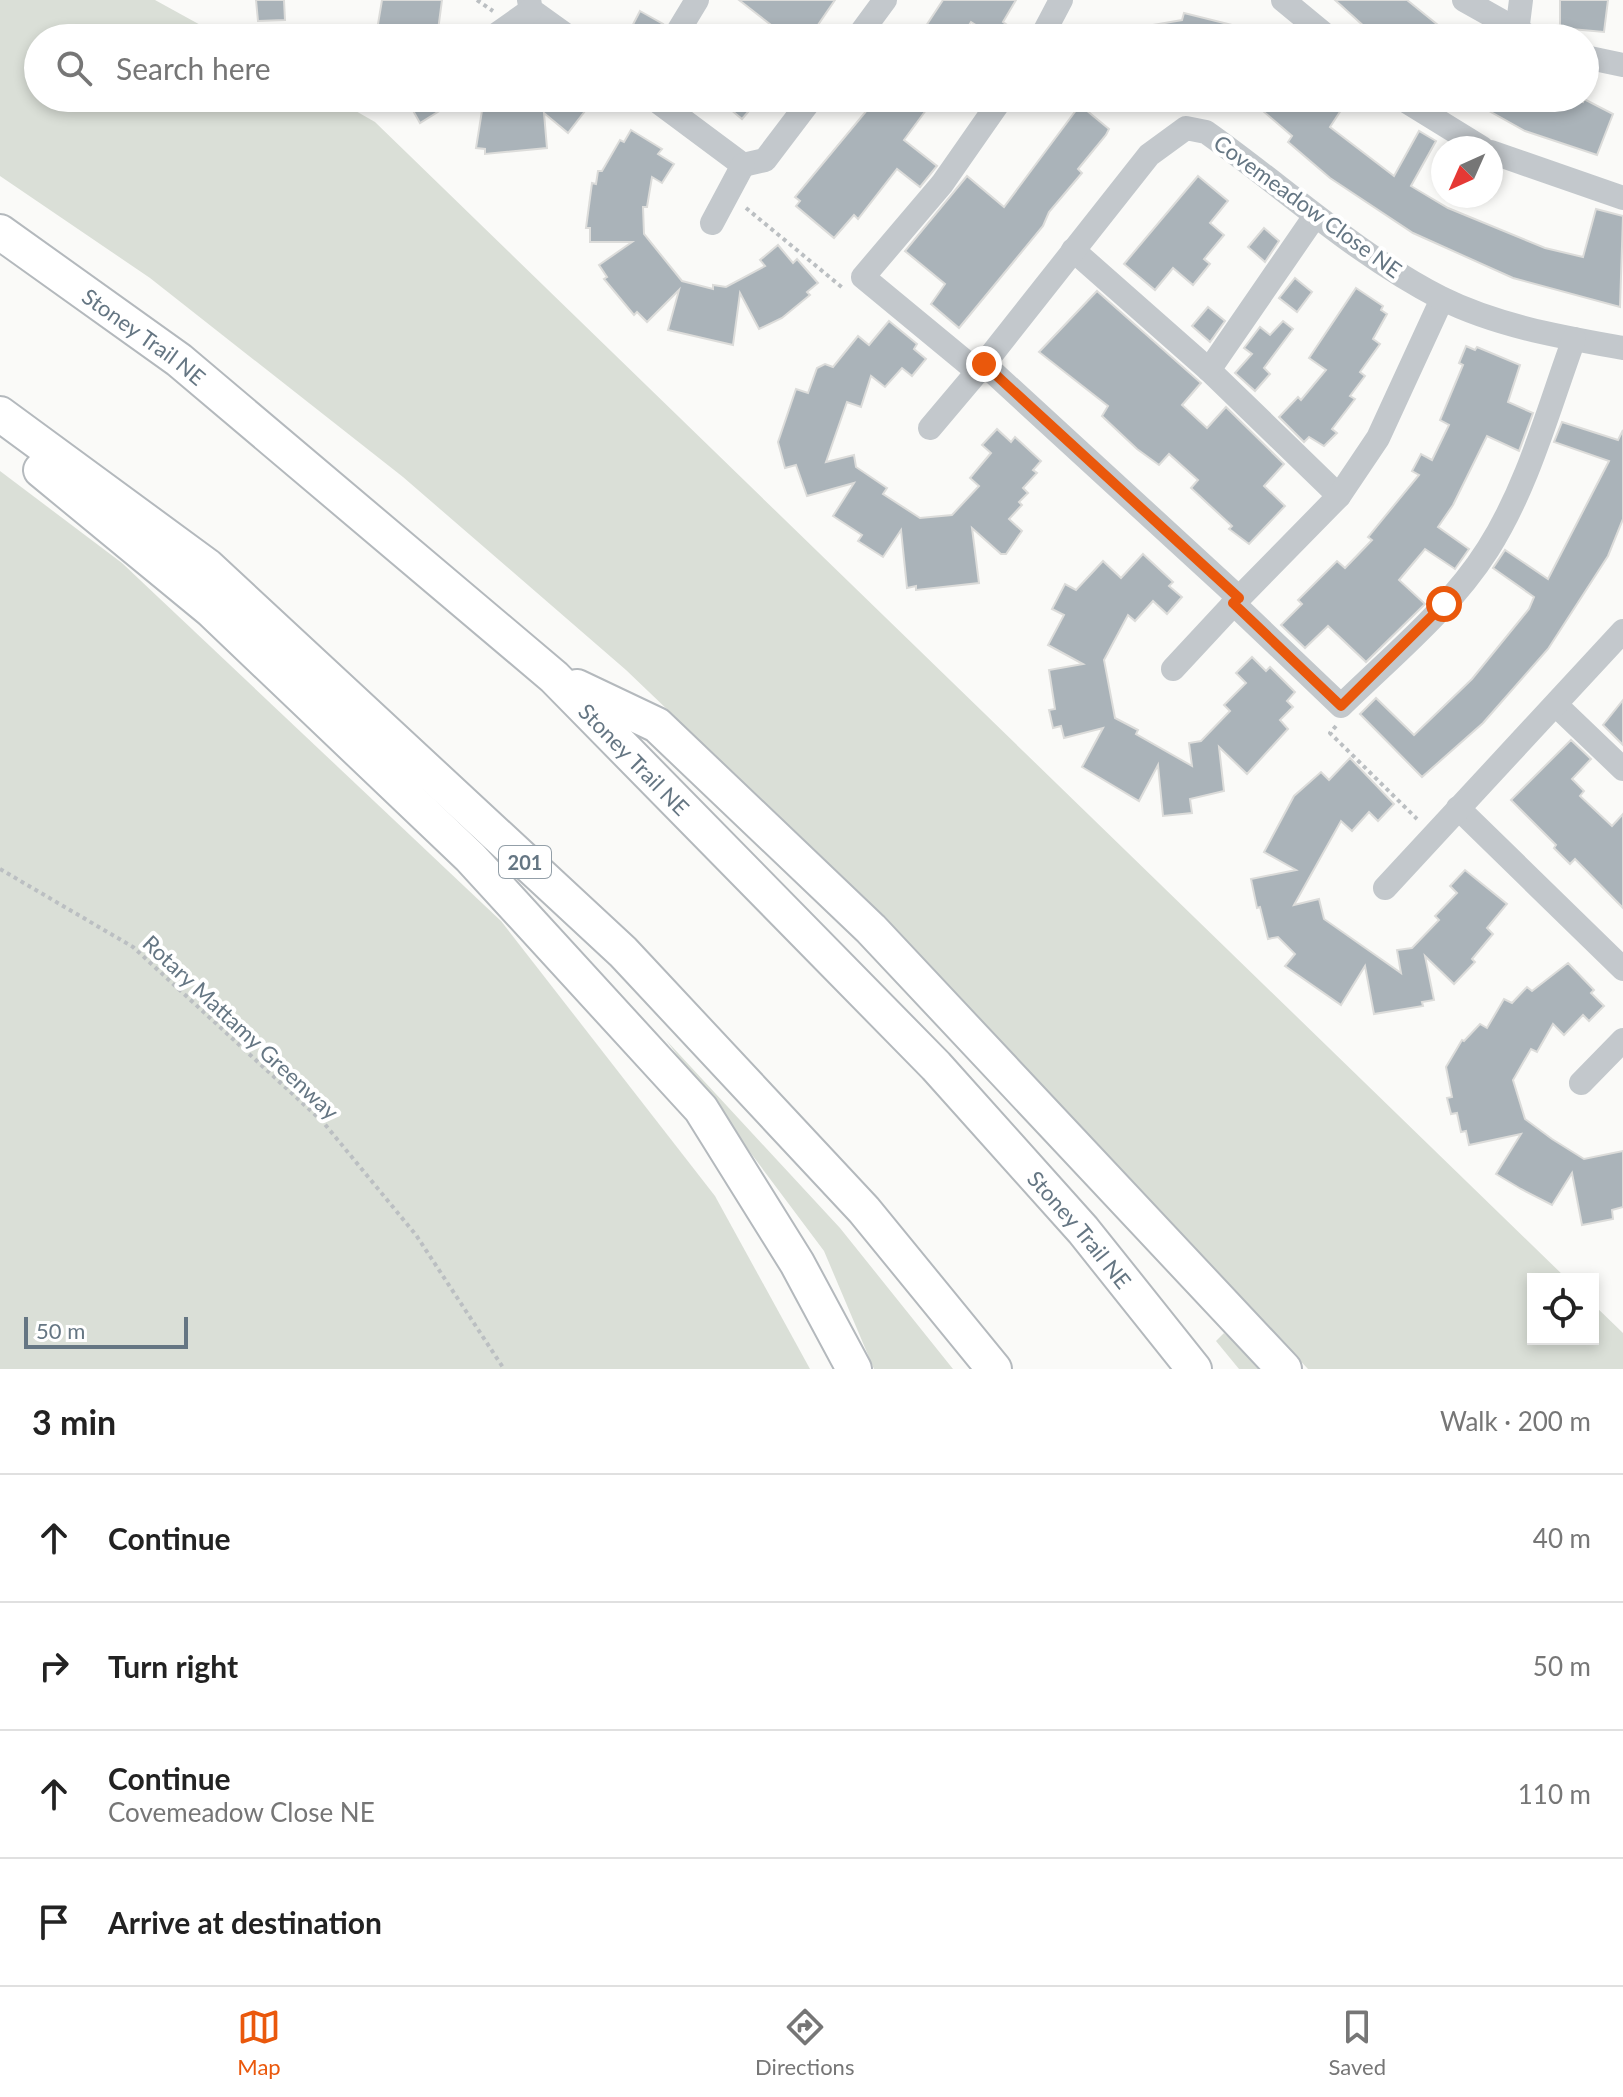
<!DOCTYPE html>
<html lang="en">
<head>
<meta charset="utf-8">
<style>
	:root { --surface:#fff; --page:#f6f6f6; --text:#222; --muted:#767676; --line:#e0e0e0; --accent:#ea580c }
	body { margin:0; font-family:Lato,sans-serif; background:var(--page); color:var(--text) }
	.controls { position:absolute; right:24px; bottom:24px; display:grid; overflow:hidden; border-radius:0px; box-shadow:0 4px 12px #0003 }
	.controls button { width:72px; height:72px; display:grid; place-items:center; padding:0; border:0; border-bottom:2px solid var(--line); background:var(--surface); color:var(--text); font:40px sans-serif }
	.compass { position:absolute; left:1431px; top:136px; width:72px; height:72px; border-radius:50%; background:var(--surface); box-shadow:0 4px 12px #0003; rotate:225deg }
	.scale { position:absolute; left:24px; bottom:20px; width:164px; box-sizing:border-box; padding-left:8px; border:4px solid #657683; border-top:0; font-size:22px; line-height:28px; white-space:nowrap; color:#657683; -webkit-text-stroke:6px #fff; paint-order:stroke }
	.stop { position:absolute; width:24px; height:24px; margin:-18px; border:6px solid #ea580c; border-radius:50%; background:#fff }
	.stop.end { background:#ea580c; border-color:#fff; box-shadow:0 2px 8px #0008 }
	.list { margin:0; padding:0; list-style:none }
	h2 { display:flex; justify-content:space-between; align-items:center; height:104px; margin:0; padding:0 32px; font-size:34px }
	h2 small { font-size:26px; font-weight:400; color:var(--muted) }
	.list li { display:grid; grid-template-columns:52px 1fr auto; gap:24px; align-items:center; box-sizing:border-box; height:128px; padding:0 32px; border-top:2px solid var(--line) }
	.list b { display:block; font-size:30px; white-space:nowrap }
	.list p { margin:0; font-size:26px; white-space:nowrap; color:var(--muted) }
	.list em { font-size:26px; font-style:normal; color:var(--muted) }
	.icon { flex:none; width:44px; height:44px; fill:none; stroke:currentColor; stroke-width:2; stroke-linecap:round; stroke-linejoin:round }
	.map { position:relative; flex:none; width:1623px; height:1369px; overflow:hidden }
	.search { position:absolute; background:var(--surface); box-shadow:0 4px 12px #0003; left:24px; right:24px; top:24px; height:88px; display:flex; align-items:center; gap:20px; box-sizing:border-box; padding:0 28px; border-radius:44px; color:var(--muted); font-size:30px }
	.sheet { height:616px; background:var(--surface) }
	nav { display:flex; justify-content:space-around; align-items:center; box-sizing:border-box; height:112px; border-top:2px solid var(--line); background:var(--surface); font-size:22px; color:var(--muted) }
	nav a { display:grid; justify-items:center; gap:4px }
	nav .on { color:var(--accent) }
	.map>svg:first-child { display:block }
	.green { fill:#dadfd7 }
	.building { fill:#aab3b9; stroke:#dcdcda; stroke-width:2 }
	.lines { fill:none; stroke-linecap:round; stroke-linejoin:round }
	.highway-casing { stroke:#b4b9bd; stroke-width:38 }
	.path { stroke:#bbbfc2; stroke-width:4; stroke-dasharray:4 4; stroke-linecap:butt }
	.minor { stroke:#c3c8cc; stroke-width:24 }
	.highway { stroke:#fff; stroke-width:34 }
	.route { stroke:#ea580c; stroke-width:10 }
	.labels { text-anchor:middle; dominant-baseline:central; stroke-width:8; stroke-linejoin:round; paint-order:stroke }
	.shield { fill:#fff; stroke:#939fa8; stroke-width:2 }
	.shield-label { font-size:20px; font-weight:bold; fill:#657683 }
	.street-label { font-size:22px; fill:#657683; stroke:#fff }
</style>
</head>
<body>
<div class="map">
<svg width="1623" height="1369" viewBox="0 0 1623 1369">
	<rect width="100%" height="100%" fill="#fafaf8"/>
	<g class="green">
		<path d="M 0,0 L 155,0 L 224,38 L 38,38 L 38,98 L 333,98 L 375,122 L 1567,1279 L 1533,1279 L 1533,1339 L 1593,1339 L 1593,1304 L 1623,1333 L 1623,1369 L 1308,1369 L 878,911 L 626,670 L 403,477 L 150,278 L 0,176 Z"/>
		<path d="M 0,471 L 122,563 L 501,921 L 715,1196 L 810,1369 L 0,1369 Z"/>
		<path d="M 666,1040 L 840,1228 L 953,1369 L 874,1369 L 824,1251 Z"/>
		<path d="M 1224,1333 L 1263,1369 L 1239,1369 L 1216,1341 Z"/>
	</g>
	<g class="building">
		<path d="M 256,0 L 284,0 L 285,20 L 258,21 Z"/>
		<path d="M 382,0 L 442,0 L 437,38 L 376,36 Z"/>
		<path d="M 739,0 L 835,0 L 809,38 L 761,38 L 771,25 Z"/>
		<path d="M 943,0 L 1016,0 L 1003,22 L 1026,38 L 997,38 L 971,22 L 961,38 L 918,38 Z"/>
		<path d="M 1335,0 L 1407,0 L 1454,38 L 1377,38 Z"/>
		<path d="M 1560,0 L 1608,0 L 1604,32 L 1560,28 Z"/>
		<path d="M 640,11 L 663,24 L 656,38 L 626,38 Z"/>
		<path d="M 1184,13 L 1260,32 L 1259,38 L 1135,38 L 1135,28 L 1182,20 Z"/>
		<path d="M 406,98 L 460,98 L 420,123 Z"/>
		<path d="M 484,98 L 595,98 L 568,133 L 544,113 L 547,148 L 485,154 L 485,149 L 476,148 Z"/>
		<path d="M 717,98 L 760,98 L 742,119 Z"/>
		<path d="M 877,98 L 935,98 L 904,140 L 937,166 L 920,187 L 897,169 L 858,219 L 854,215 L 834,238 L 796,206 L 800,201 L 795,197 Z"/>
		<path d="M 1248,98 L 1349,98 L 1330,127 L 1394,176 L 1419,131 L 1436,141 L 1411,186 L 1448,208 L 1545,248 L 1583,257 L 1596,209 L 1623,216 L 1620,307 L 1513,278 L 1413,233 L 1330,178 L 1288,142 L 1292,136 Z"/>
		<path d="M 1466,98 L 1573,98 L 1583,102 L 1584,99 L 1613,114 L 1597,155 L 1525,131 Z"/>
		<path d="M 1080,105 L 1109,129 L 1106,135 L 1078,169 L 1082,173 L 1049,212 L 1043,226 L 959,328 L 931,304 L 945,284 L 905,251 L 967,176 L 1004,207 Z"/>
		<path d="M 631,130 L 662,149 L 658,154 L 674,164 L 662,183 L 652,177 L 647,207 L 643,207 L 644,234 L 682,281 L 713,289 L 713,285 L 726,287 L 765,266 L 760,260 L 778,245 L 793,263 L 797,259 L 818,283 L 807,292 L 810,295 L 782,318 L 759,329 L 740,293 L 733,345 L 668,330 L 679,290 L 647,322 L 637,312 L 634,315 L 604,279 L 607,277 L 599,265 L 632,242 L 590,242 L 590,228 L 586,228 L 592,183 L 596,184 L 598,171 L 602,171 L 620,140 L 624,142 Z"/>
		<path d="M 1198,176 L 1228,201 L 1210,223 L 1224,235 L 1204,259 L 1210,264 L 1193,285 L 1173,268 L 1155,290 L 1124,264 Z"/>
		<path d="M 1264,228 L 1279,241 L 1265,262 L 1248,247 Z"/>
		<path d="M 1295,278 L 1312,292 L 1297,312 L 1279,298 Z"/>
		<path d="M 1356,288 L 1383,306 L 1381,310 L 1387,314 L 1373,339 L 1380,344 L 1360,372 L 1365,376 L 1350,396 L 1355,399 L 1332,429 L 1337,433 L 1324,446 L 1309,437 L 1304,442 L 1279,417 L 1298,397 L 1301,400 L 1326,370 L 1309,358 Z"/>
		<path d="M 1097,291 L 1201,383 L 1182,405 L 1207,428 L 1226,407 L 1284,464 L 1264,486 L 1285,506 L 1249,544 L 1229,529 L 1232,526 L 1191,488 L 1198,480 L 1169,454 L 1159,465 L 1137,449 L 1102,416 L 1108,406 L 1039,352 Z"/>
		<path d="M 1208,307 L 1225,321 L 1210,342 L 1192,326 Z"/>
		<path d="M 889,321 L 917,344 L 914,349 L 926,359 L 912,376 L 902,368 L 885,387 L 871,376 L 861,407 L 847,402 L 826,462 L 854,455 L 856,467 L 887,488 L 883,494 L 920,518 L 952,515 L 979,486 L 970,478 L 991,453 L 982,445 L 997,429 L 1011,442 L 1015,437 L 1041,461 L 1033,470 L 1037,473 L 1023,488 L 1028,493 L 1019,502 L 1022,505 L 1009,519 L 1022,531 L 1006,554 L 1001,554 L 972,528 L 979,583 L 916,590 L 916,586 L 907,588 L 901,530 L 883,557 L 858,541 L 862,535 L 833,516 L 854,483 L 807,496 L 796,465 L 785,468 L 778,442 L 796,389 L 808,393 L 817,368 L 825,364 L 833,367 L 858,336 L 869,345 Z"/>
		<path d="M 1283,321 L 1293,329 L 1264,368 L 1270,374 L 1255,391 L 1235,373 L 1252,354 L 1244,348 L 1260,327 L 1270,335 Z"/>
		<path d="M 1466,346 L 1475,350 L 1477,347 L 1520,365 L 1508,402 L 1533,413 L 1519,451 L 1487,436 L 1453,505 L 1438,527 L 1469,549 L 1455,569 L 1425,549 L 1399,580 L 1425,604 L 1366,662 L 1328,626 L 1305,648 L 1281,625 L 1302,604 L 1298,600 L 1337,561 L 1345,568 L 1372,540 L 1368,537 L 1419,475 L 1412,471 L 1421,454 L 1432,460 L 1449,425 L 1440,420 L 1463,365 L 1459,363 Z"/>
		<path d="M 1562,422 L 1618,440 L 1623,430 L 1623,519 L 1608,556 L 1548,649 L 1483,723 L 1422,777 L 1360,714 L 1376,698 L 1414,735 L 1472,679 L 1529,609 L 1534,597 L 1493,568 L 1505,550 L 1548,579 L 1609,461 L 1554,442 Z"/>
		<path d="M 1143,554 L 1173,582 L 1169,586 L 1182,597 L 1167,614 L 1153,601 L 1135,621 L 1128,615 L 1104,660 L 1115,718 L 1138,730 L 1136,734 L 1192,766 L 1189,743 L 1201,741 L 1230,711 L 1224,705 L 1246,683 L 1236,673 L 1252,657 L 1266,671 L 1270,667 L 1295,692 L 1287,701 L 1293,707 L 1280,720 L 1288,729 L 1247,774 L 1219,747 L 1224,791 L 1190,799 L 1192,813 L 1163,816 L 1158,765 L 1139,801 L 1082,767 L 1103,728 L 1064,738 L 1061,726 L 1053,728 L 1049,710 L 1055,709 L 1049,670 L 1083,664 L 1048,645 L 1064,615 L 1052,609 L 1065,584 L 1076,590 L 1103,561 L 1121,578 Z"/>
		<path d="M 1623,700 L 1623,745 L 1603,725 Z"/>
		<path d="M 1571,740 L 1591,759 L 1572,779 L 1584,791 L 1580,796 L 1612,826 L 1623,814 L 1623,908 L 1575,859 L 1570,864 L 1554,848 L 1556,845 L 1511,800 Z"/>
		<path d="M 1350,758 L 1394,804 L 1378,821 L 1369,812 L 1352,831 L 1341,821 L 1294,905 L 1319,899 L 1324,919 L 1401,973 L 1397,950 L 1412,948 L 1439,920 L 1435,916 L 1457,893 L 1450,886 L 1465,870 L 1507,904 L 1487,928 L 1493,934 L 1472,959 L 1475,962 L 1454,984 L 1425,956 L 1434,1000 L 1422,1002 L 1423,1006 L 1374,1014 L 1365,966 L 1341,1005 L 1285,966 L 1295,954 L 1278,937 L 1268,939 L 1260,907 L 1257,908 L 1251,879 L 1296,870 L 1264,852 L 1294,796 L 1321,772 L 1329,780 Z"/>
		<path d="M 1568,963 L 1594,990 L 1591,993 L 1604,1006 L 1589,1021 L 1583,1015 L 1564,1035 L 1553,1024 L 1537,1052 L 1531,1049 L 1513,1080 L 1525,1119 L 1552,1139 L 1584,1159 L 1623,1151 L 1623,1207 L 1612,1210 L 1613,1219 L 1582,1225 L 1572,1173 L 1552,1205 L 1521,1189 L 1496,1174 L 1521,1134 L 1469,1145 L 1466,1131 L 1461,1132 L 1457,1113 L 1451,1114 L 1447,1098 L 1452,1097 L 1446,1067 L 1462,1040 L 1464,1041 L 1480,1024 L 1487,1028 L 1504,999 L 1512,1003 L 1527,987 L 1532,991 Z"/>
	</g>
	<g class="lines">
		<defs>
			<g id="highway">
				<path id="s1" d="M 0,232 L 179,360 L 554,677 L 936,1066 L 1083,1230 L 1194,1369"/>
				<path d="M 0,414 L 207,566 L 623,952 L 864,1210 L 994,1369"/>
				<path d="M 41,470 L 211,610 L 470,857 L 701,1109 L 797,1263 L 854,1369"/>
				<path d="M 577,687 L 657,725 L 871,929 L 1284,1369"/>
			</g>
		</defs>
		<use href="#highway" class="highway-casing"/>
		<g class="path">
			<path d="M 477,0 L 493,11"/>
			<path d="M 746,208 L 844,289"/>
			<path d="M 1336,726 L 1330,733 L 1417,819"/>
			<path d="M 0,869 L 133,947 L 323,1122 L 416,1235 L 504,1369"/>
		</g>
		<g class="minor">
			<path d="M 529,0 L 531,10 L 570,38"/>
			<path d="M 1283,0 L 1329,38"/>
			<path d="M 1464,0 L 1532,38"/>
			<path d="M 1517,32 L 1521,0"/>
			<path d="M 497,34 L 531,10"/>
			<path d="M 674,38 L 697,0"/>
			<path d="M 857,38 L 885,0"/>
			<path d="M 1041,38 L 1061,0"/>
			<path d="M 1585,57 L 1623,65"/>
			<path d="M 653,98 L 743,165"/>
			<path d="M 1401,98 L 1482,148"/>
			<path d="M 1491,152 L 1623,198"/>
			<path d="M 743,165 L 765,160 L 812,98"/>
			<path d="M 712,223 L 743,165"/>
			<path d="M 1073,250 L 1209,370 L 1339,496"/>
			<path d="M 984,364 L 1239,598 L 1339,496 L 1378,438 L 1442,299"/>
			<path d="M 1209,370 L 1315,216"/>
			<path d="M 978,372 L 863,277 L 942,184 L 1002,98"/>
			<path d="M 930,428 L 984,364 L 1149,155 L 1186,128 L 1206,132 C 1284,187 1355,254 1441,298 C 1497,326 1562,337 1623,348"/>
			<path d="M 1233,603 L 1341,706 C 1392,656 1450,609 1488,549 C 1528,486 1548,410 1574,339"/>
			<path d="M 1173,669 L 1239,598"/>
			<path d="M 1557,706 L 1623,769"/>
			<path d="M 1458,808 L 1623,969"/>
			<path d="M 1385,888 L 1623,631"/>
			<path d="M 1581,1083 L 1623,1040"/>
		</g>
		<use href="#highway" class="highway"/>
	</g>
	<g class="lines">
		<path class="route" d="M 984,364 L 1239,598 L 1233,603 L 1341,706 L 1444,604"/>
	</g>
	<g class="labels">
		<rect class="shield" x="499" y="846" width="52" height="32" rx="6"/>
		<g class="shield-label">
			<text x="525" y="862">201</text>
		</g>
		<g class="street-label">
			<text transform="translate(1308 206) rotate(36)">Covemeadow Close NE</text>
			<text stroke="none"><textPath href="#s1" startOffset="178">Stoney Trail NE</textPath></text>
			<text stroke="none"><textPath href="#s1" startOffset="826">Stoney Trail NE</textPath></text>
			<text transform="translate(241 1027) rotate(43)">Rotary Mattamy Greenway</text>
			<text stroke="none"><textPath href="#s1" startOffset="1474">Stoney Trail NE</textPath></text>
		</g>
	</g>
</svg>
<div class="controls">
<button><svg class="icon" aria-label="locate" viewBox="0 0 24 24"><circle cx="12" cy="12" r="6"/><path d="M12 2v4M12 18v4M2 12h4M18 12h4"/></svg></button>
</div>
<svg class="compass" viewBox="-18 -18 36 36"><path d="M0-13l5 13h-10z" fill="#e53935"/><path d="M0 13l5-13h-10z" fill="#767676"/></svg>
<div class="scale">50 m</div>
<div class="stop" style="left:1444px;top:604px"></div>
<div class="stop end" style="left:984px;top:364px"></div>
<div class="search"><svg class="icon" aria-label="search" viewBox="0 0 24 24"><circle cx="10" cy="10" r="6"/><path d="M15 15l6 6"/></svg>Search here</div>
</div>
<section class="sheet">
<h2>3 min<small>Walk · 200 m</small></h2>
<ul class="list">
<li><svg class="icon" aria-label="ahead" viewBox="0 0 24 24"><path d="M12 20V5M6 11l6-6 6 6"/></svg><div><b>Continue</b></div><em>40 m</em></li>
<li><svg class="icon" aria-label="right" viewBox="0 0 24 24"><path d="M7 20v-9h11M14 6l5 5-5 5"/></svg><div><b>Turn right</b></div><em>50 m</em></li>
<li><svg class="icon" aria-label="ahead" viewBox="0 0 24 24"><path d="M12 20V5M6 11l6-6 6 6"/></svg><div><b>Continue</b><p>Covemeadow Close NE</p></div><em>110 m</em></li>
<li><svg class="icon" aria-label="arrive" viewBox="0 0 24 24"><path d="M6 21V4h12l-3 4 3 4H6"/></svg><div><b>Arrive at destination</b></div></li>
</ul>
</section>
<nav>
<a class="on"><svg class="icon" aria-label="map" viewBox="0 0 24 24"><path d="M3 6l6-2 6 2 6-2v14l-6 2-6-2-6 2zM9 4v14M15 6v14"/></svg>Map</a>
<a><svg class="icon" aria-label="directions" viewBox="0 0 24 24"><path d="M12 3l9 9-9 9-9-9zM9 14v-3h6M13 9l2 2-2 2"/></svg>Directions</a>
<a><svg class="icon" aria-label="saved" viewBox="0 0 24 24"><path d="M7 4h10v16l-5-4-5 4z"/></svg>Saved</a>
</nav>
</body>
</html>
